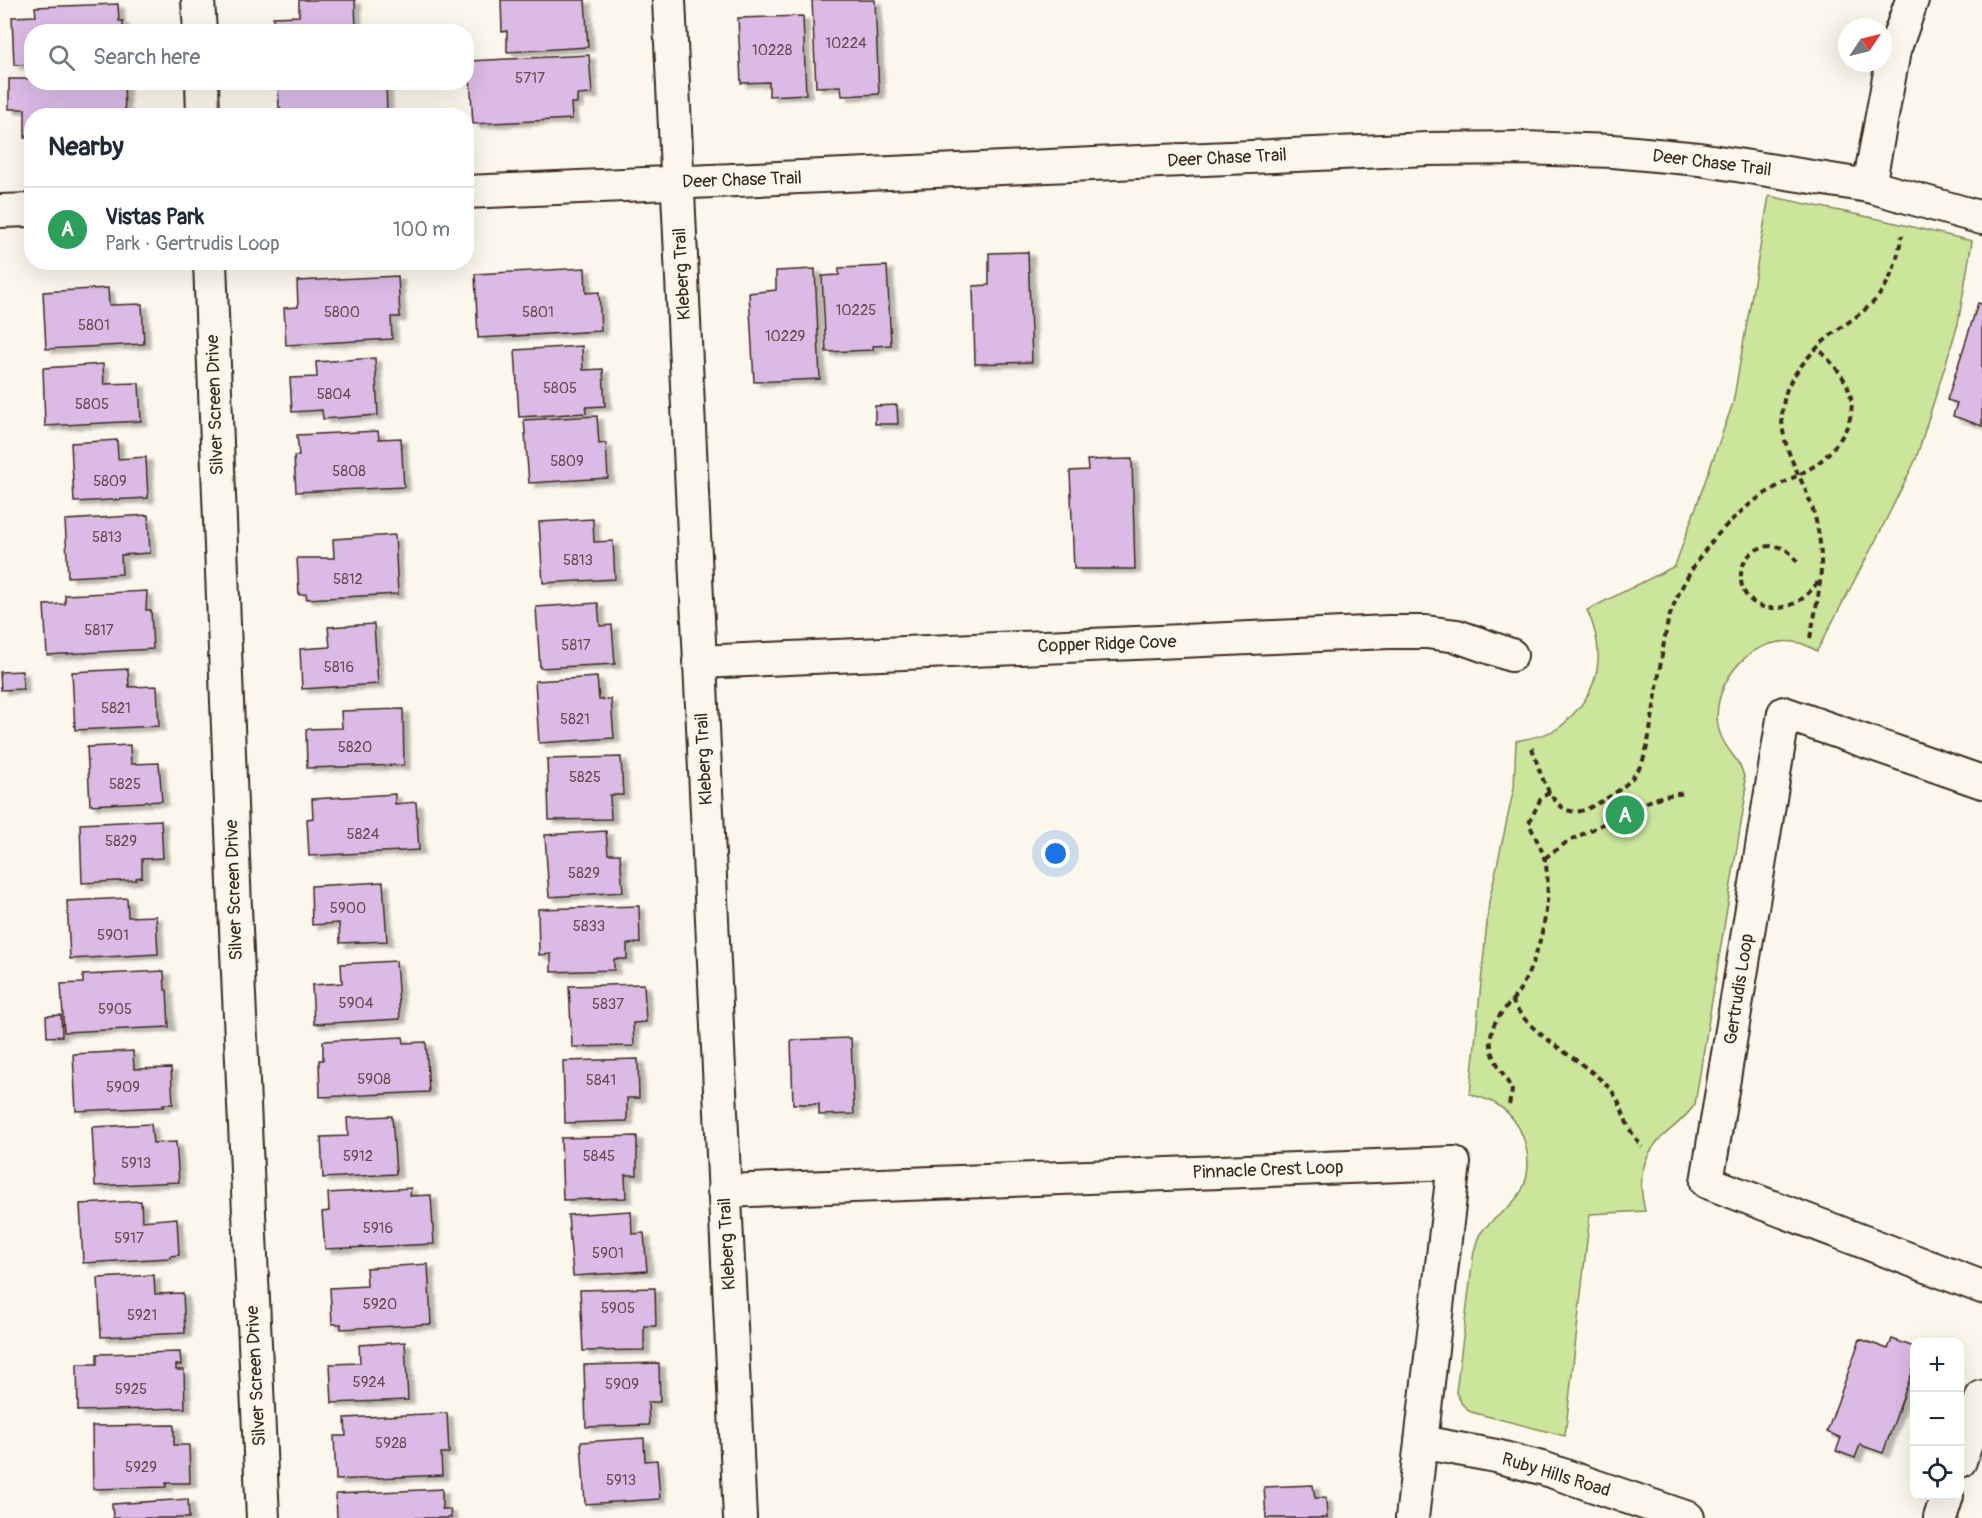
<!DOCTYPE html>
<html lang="en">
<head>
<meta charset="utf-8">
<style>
	:root { --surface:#fff; --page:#f6f6f7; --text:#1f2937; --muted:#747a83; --line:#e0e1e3; --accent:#db2777 }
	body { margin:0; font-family:Pangolin,sans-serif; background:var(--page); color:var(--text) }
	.controls { position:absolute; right:18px; bottom:18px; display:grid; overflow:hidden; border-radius:12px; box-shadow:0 6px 24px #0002 }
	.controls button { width:54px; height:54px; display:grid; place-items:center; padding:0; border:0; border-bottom:2px solid var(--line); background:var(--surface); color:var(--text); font:30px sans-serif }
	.compass { position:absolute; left:1838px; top:18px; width:54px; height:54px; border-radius:50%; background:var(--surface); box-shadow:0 6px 24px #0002; rotate:55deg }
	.you { position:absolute; left:1056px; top:854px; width:21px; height:21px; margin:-15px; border:4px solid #fff; border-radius:50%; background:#1a73e8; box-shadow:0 0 0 9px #1a73e833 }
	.badge { display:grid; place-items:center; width:39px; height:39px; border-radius:50%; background:var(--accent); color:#fff; font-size:20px; font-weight:700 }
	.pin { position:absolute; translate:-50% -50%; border:3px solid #fff; box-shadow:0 2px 6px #0006 }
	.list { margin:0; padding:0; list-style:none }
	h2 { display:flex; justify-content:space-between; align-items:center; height:78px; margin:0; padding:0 24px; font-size:26px }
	h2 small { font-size:20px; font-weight:400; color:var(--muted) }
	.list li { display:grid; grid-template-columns:39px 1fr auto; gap:18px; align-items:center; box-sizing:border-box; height:84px; padding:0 24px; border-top:2px solid var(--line) }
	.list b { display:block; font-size:22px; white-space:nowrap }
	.list p { margin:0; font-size:20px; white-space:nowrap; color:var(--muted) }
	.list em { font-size:20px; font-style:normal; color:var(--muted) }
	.icon { flex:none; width:33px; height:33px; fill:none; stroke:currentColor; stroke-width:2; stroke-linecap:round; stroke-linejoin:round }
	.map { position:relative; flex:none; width:1982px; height:1518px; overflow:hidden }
	.search { position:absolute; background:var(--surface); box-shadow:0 6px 24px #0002; left:24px; top:24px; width:450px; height:66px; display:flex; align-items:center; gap:15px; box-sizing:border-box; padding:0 21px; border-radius:24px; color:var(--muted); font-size:22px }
	.panel { position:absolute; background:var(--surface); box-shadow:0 6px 24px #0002; left:24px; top:108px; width:450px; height:162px; border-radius:24px }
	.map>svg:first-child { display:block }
	.green { fill:#cbe59b; stroke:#83885c; stroke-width:1.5 }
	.building { fill:#dbbae6; stroke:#3b2a1e; stroke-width:1.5; filter:url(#shadow) }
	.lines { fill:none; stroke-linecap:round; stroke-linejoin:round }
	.minor-casing { stroke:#3b2a1e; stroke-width:36 }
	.path { stroke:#3b2a1e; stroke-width:4; stroke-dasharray:6 4.5; stroke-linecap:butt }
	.minor { stroke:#fbf7ec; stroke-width:32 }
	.labels { text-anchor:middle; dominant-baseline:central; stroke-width:6; stroke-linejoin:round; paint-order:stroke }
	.number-label { font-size:15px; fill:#634e50 }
	.street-label { font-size:18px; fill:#3b2a1e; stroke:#fbf7ec }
</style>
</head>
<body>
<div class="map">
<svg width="1982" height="1518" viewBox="0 0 1982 1518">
	<defs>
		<filter id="shadow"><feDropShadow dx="6" dy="4" stdDeviation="1.5" flood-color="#0004"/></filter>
	</defs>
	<rect width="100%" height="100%" fill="#fbf7ec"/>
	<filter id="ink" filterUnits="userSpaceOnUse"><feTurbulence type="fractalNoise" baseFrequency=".0167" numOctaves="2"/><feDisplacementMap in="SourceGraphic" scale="12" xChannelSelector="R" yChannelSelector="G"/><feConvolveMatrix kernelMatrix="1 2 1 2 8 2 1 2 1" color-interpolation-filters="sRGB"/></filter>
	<g filter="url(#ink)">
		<path class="green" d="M 1769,196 L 1883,220 L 1972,241 L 1958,324 L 1916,459 L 1879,534 L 1817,651 C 1812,648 1806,645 1800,643 C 1753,632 1711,682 1718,726 C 1721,743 1732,752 1740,766 C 1745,774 1745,784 1746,793 L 1695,1104 C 1686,1118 1674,1126 1662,1137 C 1640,1158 1638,1183 1645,1211 L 1590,1214 L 1565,1436 L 1471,1412 L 1462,1404 L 1456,1392 L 1474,1251 C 1476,1246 1477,1239 1480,1234 C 1492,1217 1512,1209 1522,1190 C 1536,1160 1524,1121 1496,1104 C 1488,1099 1479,1097 1470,1094 L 1489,902 L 1514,788 L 1516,741 C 1530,738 1548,735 1560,727 C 1567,722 1572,715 1577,710 C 1604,679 1603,645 1587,610 L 1675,566 L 1733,403 Z"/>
		<g class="building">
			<path d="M 299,0 L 355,0 L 356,32 L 273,32 L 273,17 L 299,16 Z"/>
			<path d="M 501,0 L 585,0 L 588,47 L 507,52 L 507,31 L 502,32 Z"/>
			<path d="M 812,0 L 875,0 L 879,94 L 842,96 L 841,86 L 816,87 Z"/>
			<path d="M 118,4 L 119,21 L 123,21 L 123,32 L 32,32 L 32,64 L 14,65 L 12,17 L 36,16 L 35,7 Z"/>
			<path d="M 803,16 L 806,94 L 769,96 L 769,82 L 741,83 L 738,18 Z"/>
			<path d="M 589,55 L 592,94 L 577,95 L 577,103 L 571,103 L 572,119 L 473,124 L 469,61 Z"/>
			<path d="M 9,79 L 32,79 L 32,82 L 124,82 L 125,113 L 112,114 L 112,116 L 32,116 L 32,138 L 25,138 L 25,109 L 9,109 Z"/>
			<path d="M 278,82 L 386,82 L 387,113 L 365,114 L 365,116 L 281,116 L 281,108 L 279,108 Z"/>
			<path d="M 1028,252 L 1032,362 L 975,364 L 973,286 L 989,285 L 989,253 Z"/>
			<path d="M 887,266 L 891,345 L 873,346 L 873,350 L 826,352 L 822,276 L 839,275 L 839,268 Z"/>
			<path d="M 585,268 L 586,293 L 599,292 L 601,331 L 478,338 L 475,274 Z"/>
			<path d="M 815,269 L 820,379 L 754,382 L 749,293 L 776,290 L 776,271 Z"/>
			<path d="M 398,276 L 400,317 L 391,317 L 392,339 L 286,345 L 284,308 L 298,307 L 297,281 Z"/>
			<path d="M 108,288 L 109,305 L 142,304 L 144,344 L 46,349 L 43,292 Z"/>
			<path d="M 1978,303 L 1982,304 L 1982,426 L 1953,416 L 1957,403 L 1947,400 Z"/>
			<path d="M 582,346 L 583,370 L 603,369 L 605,406 L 586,407 L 586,413 L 519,417 L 515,350 Z"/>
			<path d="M 375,358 L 378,415 L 323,419 L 322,410 L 292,412 L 290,378 L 317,377 L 316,362 Z"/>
			<path d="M 103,364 L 104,384 L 139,383 L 141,421 L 45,426 L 43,368 Z"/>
			<path d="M 897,405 L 898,424 L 875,424 L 875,406 Z"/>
			<path d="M 597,416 L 599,444 L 606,443 L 608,478 L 529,483 L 524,420 Z"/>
			<path d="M 378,431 L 379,439 L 401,438 L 404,487 L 296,492 L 294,456 L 299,456 L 297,435 Z"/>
			<path d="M 117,440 L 118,459 L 146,457 L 148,498 L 74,502 L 71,443 Z"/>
			<path d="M 1132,459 L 1135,569 L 1074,569 L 1070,471 L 1088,470 L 1087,460 Z"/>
			<path d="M 148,515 L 150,553 L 121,555 L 122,574 L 68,577 L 65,520 Z"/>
			<path d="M 593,519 L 594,542 L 613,541 L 615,579 L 543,583 L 539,522 Z"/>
			<path d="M 395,535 L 398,594 L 307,599 L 306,594 L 299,595 L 297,558 L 334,558 L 333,539 Z"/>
			<path d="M 147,591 L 146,610 L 151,610 L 153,649 L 47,655 L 44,605 L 65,604 L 65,595 Z"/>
			<path d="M 598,603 L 600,626 L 612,625 L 615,664 L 540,668 L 536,607 Z"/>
			<path d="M 374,624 L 378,684 L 302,689 L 300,649 L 330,647 L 328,627 Z"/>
			<path d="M 128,669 L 129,687 L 157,686 L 159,726 L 75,730 L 72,672 Z"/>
			<path d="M 22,671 L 23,689 L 1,690 L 0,672 Z"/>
			<path d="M 597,677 L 599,700 L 611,699 L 614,738 L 539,743 L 535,681 Z"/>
			<path d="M 403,709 L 404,765 L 307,768 L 306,729 L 342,728 L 341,711 Z"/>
			<path d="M 130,745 L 131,764 L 159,763 L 162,801 L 90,805 L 87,747 Z"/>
			<path d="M 621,757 L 623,795 L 610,795 L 611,819 L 549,820 L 547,759 Z"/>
			<path d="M 395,794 L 395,804 L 416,802 L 419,850 L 309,856 L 307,819 L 313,818 L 312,799 Z"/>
			<path d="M 161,820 L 163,858 L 142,859 L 142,877 L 136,878 L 136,880 L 82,883 L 80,824 Z"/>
			<path d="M 606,831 L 608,854 L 620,854 L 623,892 L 549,897 L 545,835 Z"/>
			<path d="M 383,882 L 387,941 L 340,943 L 339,923 L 312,925 L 311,886 Z"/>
			<path d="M 127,898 L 128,917 L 156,916 L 158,954 L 70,959 L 67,901 Z"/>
			<path d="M 639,906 L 640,943 L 627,944 L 627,959 L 614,959 L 614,970 L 551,972 L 551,954 L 539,955 L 538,909 Z"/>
			<path d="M 396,961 L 400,1019 L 314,1024 L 312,985 L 342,983 L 341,964 Z"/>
			<path d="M 164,971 L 165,990 L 167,990 L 169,1027 L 64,1032 L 61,984 L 83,983 L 83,975 Z"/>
			<path d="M 644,984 L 646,1022 L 633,1023 L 634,1046 L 572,1047 L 569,986 Z"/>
			<path d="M 61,1015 L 62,1036 L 47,1037 L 46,1016 Z"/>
			<path d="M 403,1037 L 404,1043 L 426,1042 L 429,1092 L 320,1097 L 319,1060 L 323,1060 L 323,1041 Z"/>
			<path d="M 851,1038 L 854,1114 L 819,1115 L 819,1104 L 793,1104 L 791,1040 Z"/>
			<path d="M 133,1051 L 134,1069 L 171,1068 L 173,1104 L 163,1104 L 164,1107 L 76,1111 L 73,1054 Z"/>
			<path d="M 638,1059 L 639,1098 L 627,1098 L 627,1121 L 565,1123 L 563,1061 Z"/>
			<path d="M 392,1116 L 396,1174 L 323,1178 L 321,1137 L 348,1136 L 347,1118 Z"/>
			<path d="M 151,1124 L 153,1143 L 176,1142 L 179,1182 L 95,1186 L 92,1127 Z"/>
			<path d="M 637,1136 L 637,1175 L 625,1175 L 626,1198 L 563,1200 L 561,1138 Z"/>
			<path d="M 411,1188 L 410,1196 L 431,1195 L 434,1244 L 325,1249 L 322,1212 L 329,1211 L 328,1193 Z"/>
			<path d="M 141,1201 L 142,1221 L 177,1218 L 179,1255 L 170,1256 L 170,1258 L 83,1263 L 80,1204 Z"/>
			<path d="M 631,1211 L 632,1234 L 644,1233 L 647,1271 L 573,1276 L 568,1215 Z"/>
			<path d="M 428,1264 L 431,1324 L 341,1329 L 341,1324 L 332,1324 L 330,1288 L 367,1286 L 366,1268 Z"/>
			<path d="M 154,1275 L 155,1294 L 183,1293 L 185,1333 L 101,1337 L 98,1278 Z"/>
			<path d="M 655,1288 L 656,1326 L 644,1326 L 644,1350 L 583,1351 L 580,1290 Z"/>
			<path d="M 1860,1339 L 1888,1349 L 1892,1339 L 1914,1347 L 1914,1367 L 1883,1453 L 1860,1445 L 1855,1458 L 1836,1451 L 1841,1438 L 1827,1432 Z"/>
			<path d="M 405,1342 L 408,1400 L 332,1403 L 330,1364 L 360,1363 L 359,1345 Z"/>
			<path d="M 180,1352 L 181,1365 L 176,1365 L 176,1370 L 184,1370 L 185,1408 L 78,1411 L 77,1364 L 97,1364 L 97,1354 Z"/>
			<path d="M 659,1363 L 660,1402 L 648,1402 L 649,1425 L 586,1427 L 584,1365 Z"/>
			<path d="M 447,1413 L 449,1453 L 441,1453 L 442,1475 L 336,1480 L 334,1436 L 346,1436 L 345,1418 Z"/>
			<path d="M 174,1425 L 174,1445 L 189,1445 L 190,1483 L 166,1483 L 166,1487 L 93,1489 L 92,1426 Z"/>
			<path d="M 644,1438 L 645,1461 L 657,1460 L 660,1499 L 585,1504 L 581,1442 Z"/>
			<path d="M 1313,1485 L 1315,1498 L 1326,1498 L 1327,1518 L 1266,1518 L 1264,1487 Z"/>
			<path d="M 442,1489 L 442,1509 L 450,1509 L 451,1518 L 337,1518 L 336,1494 Z"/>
			<path d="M 188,1499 L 189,1518 L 113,1518 L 112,1504 Z"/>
		</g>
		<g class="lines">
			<defs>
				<g id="minor">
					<path d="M 198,0 L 200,32"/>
					<path d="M 669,0 L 740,1518"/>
					<path d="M 202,82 L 203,116"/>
					<path d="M 1869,186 L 1894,51 L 1912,0"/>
					<path d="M 466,192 L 1428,149 L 1522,148 L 1613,151 L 1699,159 L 1869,186 L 1982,218"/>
					<path d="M 0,211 L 32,210"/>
					<path d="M 210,262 L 235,908 L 263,1518"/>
					<path d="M 699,662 L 1389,632 L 1426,632 L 1457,636 L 1511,655"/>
					<path d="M 1982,782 L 1784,713 L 1707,1182 L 1982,1287"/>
					<path d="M 724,1191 L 1454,1163 L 1412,1518"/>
					<path d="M 1421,1442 L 1496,1456 L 1545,1469 L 1688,1518"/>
					<path d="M 1960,1461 L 1982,1397"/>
					<path d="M 1940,1518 L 1947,1496"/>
				</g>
			</defs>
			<use href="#minor" class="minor-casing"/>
			<g class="path">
				<path d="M 1797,562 C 1791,552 1784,546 1771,546 C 1730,547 1730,611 1776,608 C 1796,607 1809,595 1820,579"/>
				<path d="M 1810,638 C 1819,594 1827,563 1815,517 C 1803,471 1771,443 1786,392 C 1792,372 1819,344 1835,332 C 1849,321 1865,312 1877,298 C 1892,280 1898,257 1902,235"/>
				<path d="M 1532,748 C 1540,771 1553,826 1589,808 C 1606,799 1625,789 1636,773 C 1646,760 1648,741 1651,725 C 1657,691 1661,656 1668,621 C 1682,577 1712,534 1749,505 C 1769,489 1794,478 1816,465 C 1841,444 1863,414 1845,381 C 1838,369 1827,358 1818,348"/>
				<path d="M 1545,858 L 1567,842 L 1647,802 L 1663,796 L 1686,793"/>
				<path d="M 1512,1000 C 1528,1036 1584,1059 1611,1090 C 1620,1101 1623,1115 1629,1128 C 1633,1135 1638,1141 1642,1147"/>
				<path d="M 1509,1105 L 1512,1091 C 1505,1074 1488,1056 1491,1036 C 1493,1018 1507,1008 1517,994 C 1539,961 1554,900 1545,861 C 1542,848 1534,836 1529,823 L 1540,800 L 1549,792"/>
			</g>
			<use href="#minor" class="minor"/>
		</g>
	</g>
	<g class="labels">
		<g class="number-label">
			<text x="846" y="43">10224</text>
			<text x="772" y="50">10228</text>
			<text x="530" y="78">5717</text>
			<text x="856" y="310">10225</text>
			<text x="342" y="312">5800</text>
			<text x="538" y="312">5801</text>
			<text x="94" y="325">5801</text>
			<text x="785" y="336">10229</text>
			<text x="560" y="388">5805</text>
			<text x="334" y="394">5804</text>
			<text x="92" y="404">5805</text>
			<text x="567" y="461">5809</text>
			<text x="349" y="471">5808</text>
			<text x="110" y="481">5809</text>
			<text x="107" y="537">5813</text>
			<text x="578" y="560">5813</text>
			<text x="348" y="579">5812</text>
			<text x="99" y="630">5817</text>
			<text x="576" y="645">5817</text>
			<text x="339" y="667">5816</text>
			<text x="116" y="708">5821</text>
			<text x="575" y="719">5821</text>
			<text x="355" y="747">5820</text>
			<text x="585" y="777">5825</text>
			<text x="125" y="784">5825</text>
			<text x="363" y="834">5824</text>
			<text x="121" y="841">5829</text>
			<text x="584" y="873">5829</text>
			<text x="348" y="908">5900</text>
			<text x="589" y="926">5833</text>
			<text x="113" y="935">5901</text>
			<text x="356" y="1003">5904</text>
			<text x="608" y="1004">5837</text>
			<text x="115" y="1009">5905</text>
			<text x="374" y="1079">5908</text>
			<text x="601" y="1080">5841</text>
			<text x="123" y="1087">5909</text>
			<text x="358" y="1156">5912</text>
			<text x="599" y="1156">5845</text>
			<text x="136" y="1163">5913</text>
			<text x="378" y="1228">5916</text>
			<text x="129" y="1238">5917</text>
			<text x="608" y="1253">5901</text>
			<text x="380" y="1304">5920</text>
			<text x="618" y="1308">5905</text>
			<text x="142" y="1315">5921</text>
			<text x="369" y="1382">5924</text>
			<text x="622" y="1384">5909</text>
			<text x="131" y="1389">5925</text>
			<text x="391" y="1443">5928</text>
			<text x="141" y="1467">5929</text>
			<text x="621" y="1480">5913</text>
		</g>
		<g class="street-label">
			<text transform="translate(1227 158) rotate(-3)">Deer Chase Trail</text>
			<text transform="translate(1712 163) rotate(7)">Deer Chase Trail</text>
			<text transform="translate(742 180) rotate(-2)">Deer Chase Trail</text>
			<text transform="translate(682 274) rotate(-93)">Kleberg Trail</text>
			<text transform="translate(215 405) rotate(-92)">Silver Screen Drive</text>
			<text transform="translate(1107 644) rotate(-2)">Copper Ridge Cove</text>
			<text transform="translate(704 759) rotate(-93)">Kleberg Trail</text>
			<text transform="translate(234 890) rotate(-92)">Silver Screen Drive</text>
			<text transform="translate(1739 989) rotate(-81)">Gertrudis Loop</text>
			<text transform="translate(1268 1170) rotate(-2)">Pinnacle Crest Loop</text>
			<text transform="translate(727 1244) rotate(-93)">Kleberg Trail</text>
			<text transform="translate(256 1376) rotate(-93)">Silver Screen Drive</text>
			<text transform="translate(1556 1475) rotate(17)">Ruby Hills Road</text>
		</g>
	</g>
</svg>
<div class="controls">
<button>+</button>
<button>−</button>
<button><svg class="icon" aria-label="locate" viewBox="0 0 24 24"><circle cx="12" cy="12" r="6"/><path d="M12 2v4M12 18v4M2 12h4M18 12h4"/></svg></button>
</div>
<svg class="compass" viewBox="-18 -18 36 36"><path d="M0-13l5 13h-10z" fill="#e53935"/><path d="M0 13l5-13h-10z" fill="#747a83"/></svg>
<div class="you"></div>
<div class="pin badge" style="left:1625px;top:815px;background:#2e9e5b">A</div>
<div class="search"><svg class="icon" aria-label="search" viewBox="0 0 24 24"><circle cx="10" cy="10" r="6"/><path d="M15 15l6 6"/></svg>Search here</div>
<section class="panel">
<h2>Nearby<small></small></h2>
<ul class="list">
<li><span class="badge" style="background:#2e9e5b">A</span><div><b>Vistas Park</b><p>Park · Gertrudis Loop</p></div><em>100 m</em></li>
</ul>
</section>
</div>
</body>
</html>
